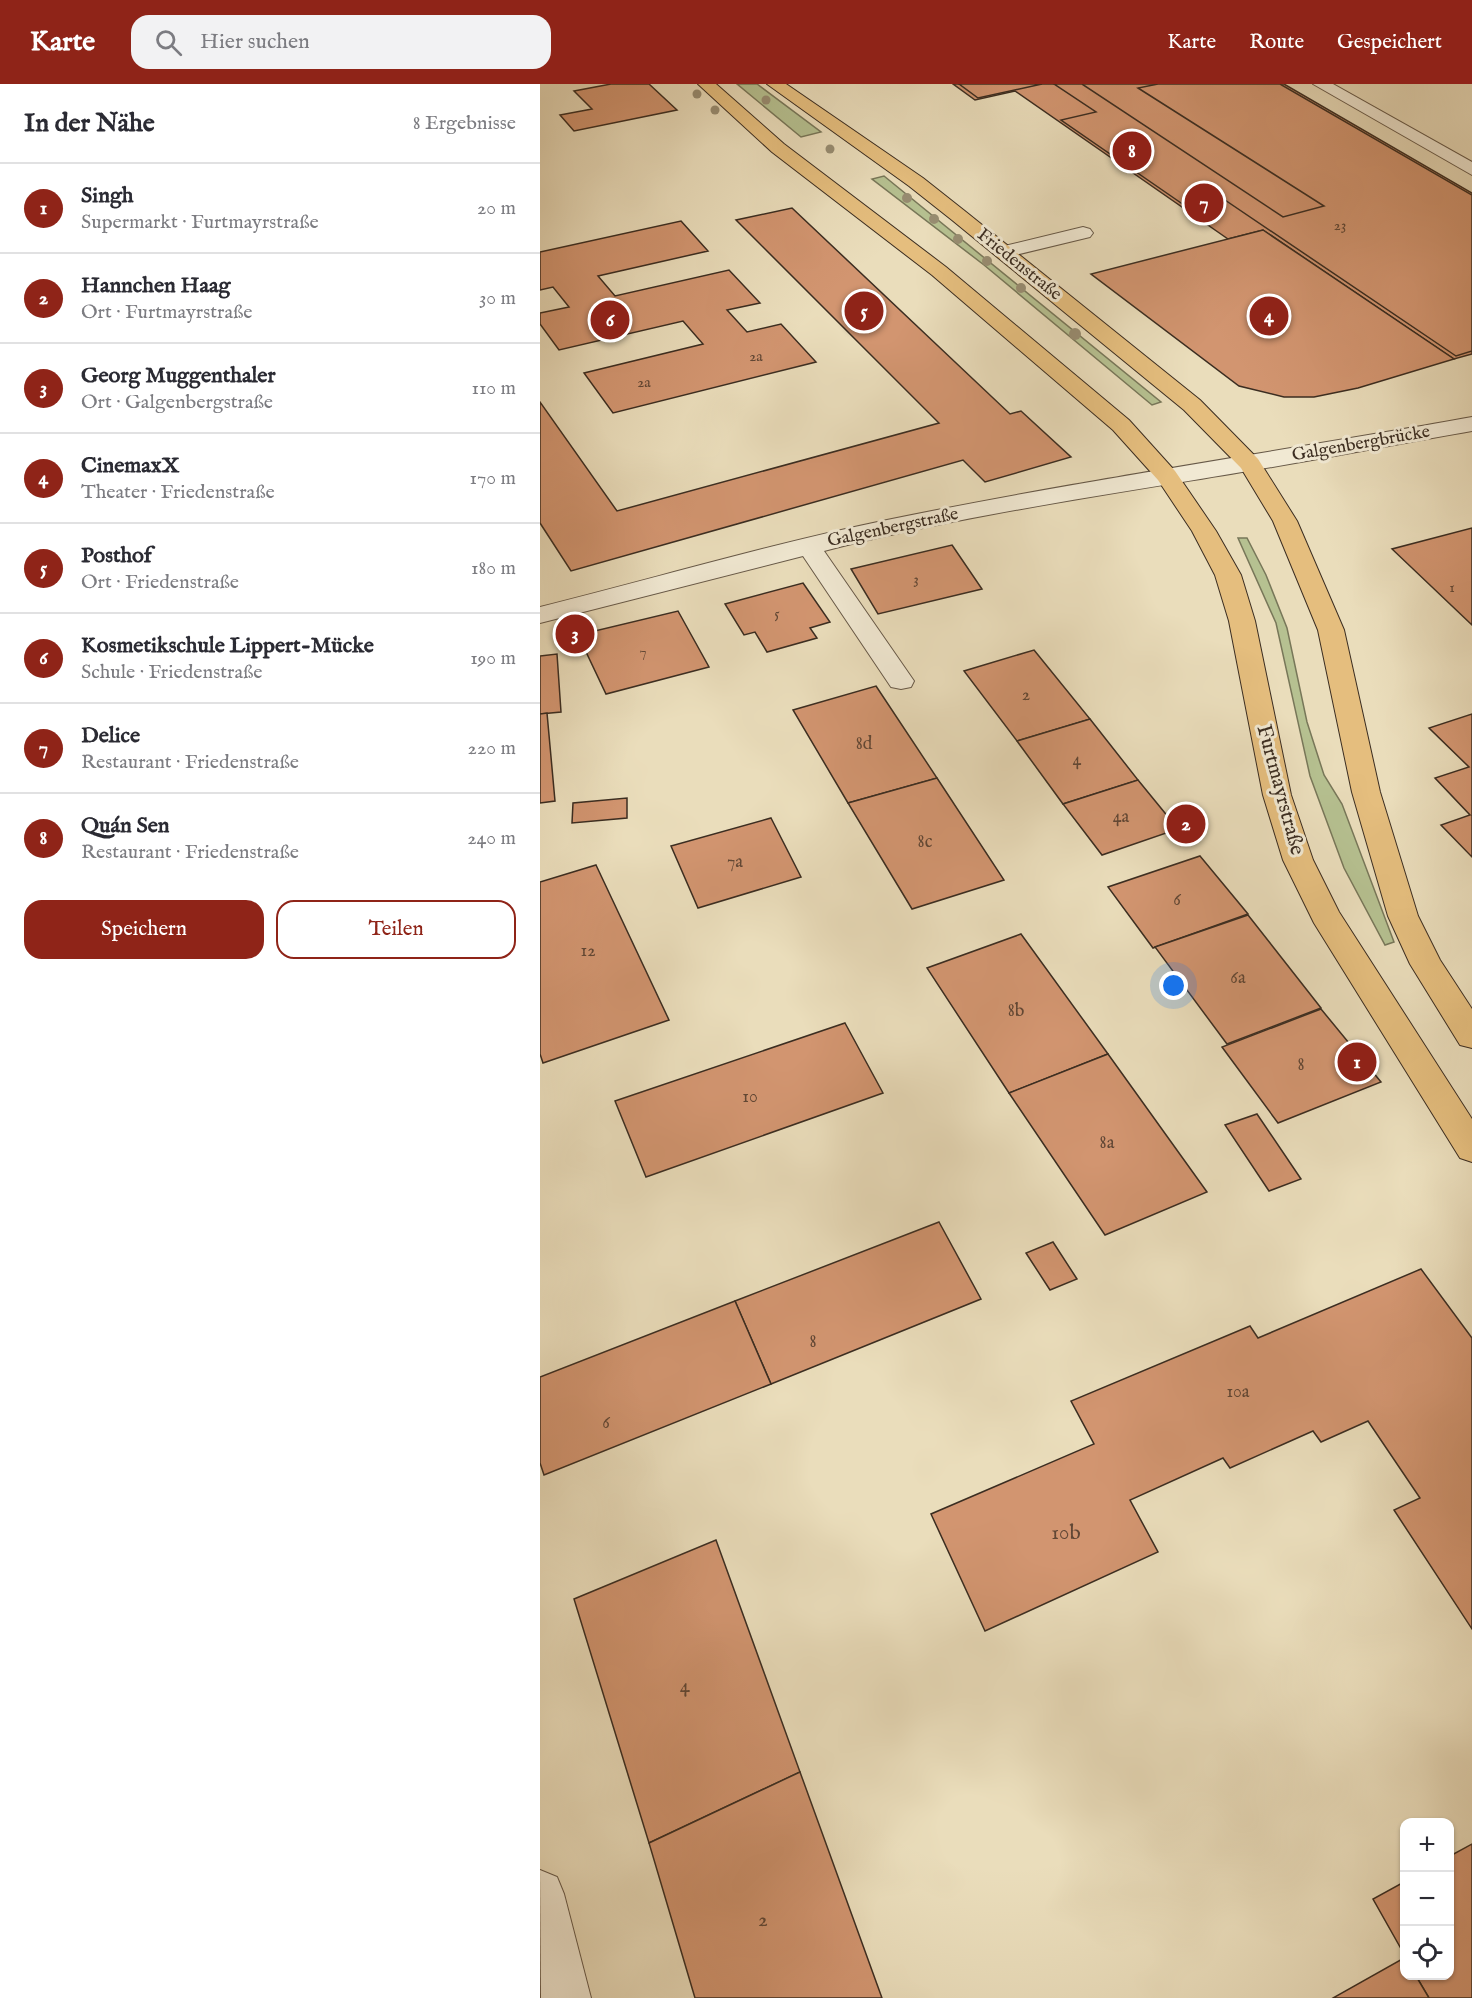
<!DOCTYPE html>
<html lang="de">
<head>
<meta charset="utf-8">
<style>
	:root { --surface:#fff; --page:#f2f2f3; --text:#2b2b33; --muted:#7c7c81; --line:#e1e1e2; --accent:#8f2418 }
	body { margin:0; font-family:"IM FELL English",serif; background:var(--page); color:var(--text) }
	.controls { position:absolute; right:18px; bottom:18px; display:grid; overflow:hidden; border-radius:12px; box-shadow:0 2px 4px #0004 }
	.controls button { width:54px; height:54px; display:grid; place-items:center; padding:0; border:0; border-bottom:2px solid var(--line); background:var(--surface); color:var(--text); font:30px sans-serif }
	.you { position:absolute; left:634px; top:902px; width:21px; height:21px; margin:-15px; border:4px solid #fff; border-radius:50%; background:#1a73e8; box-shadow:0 0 0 9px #1a73e833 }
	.badge { display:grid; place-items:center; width:39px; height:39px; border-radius:50%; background:var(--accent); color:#fff; font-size:20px; font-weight:700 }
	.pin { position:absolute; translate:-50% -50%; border:3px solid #fff; box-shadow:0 2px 6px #0006 }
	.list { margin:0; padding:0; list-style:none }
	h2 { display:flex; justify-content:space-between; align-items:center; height:78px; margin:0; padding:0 24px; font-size:26px }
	h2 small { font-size:20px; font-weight:400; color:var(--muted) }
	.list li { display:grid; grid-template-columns:39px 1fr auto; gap:18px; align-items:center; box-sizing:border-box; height:90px; padding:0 24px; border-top:2px solid var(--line) }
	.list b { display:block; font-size:22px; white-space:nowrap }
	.list p { margin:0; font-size:20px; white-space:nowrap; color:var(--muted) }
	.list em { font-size:20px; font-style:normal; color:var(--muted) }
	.actions { display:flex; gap:12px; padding:18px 24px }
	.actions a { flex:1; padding:14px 0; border:2px solid var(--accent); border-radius:18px; text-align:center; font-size:21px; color:var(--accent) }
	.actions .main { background:var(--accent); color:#fff }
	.icon { flex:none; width:33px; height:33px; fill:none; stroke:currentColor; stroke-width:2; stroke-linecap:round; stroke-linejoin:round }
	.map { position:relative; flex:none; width:932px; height:1914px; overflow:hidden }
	header { display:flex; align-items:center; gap:36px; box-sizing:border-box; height:84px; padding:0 30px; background:var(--accent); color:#fff }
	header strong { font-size:28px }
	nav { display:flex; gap:33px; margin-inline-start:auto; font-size:21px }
	.search { width:420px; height:54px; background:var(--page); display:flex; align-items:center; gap:15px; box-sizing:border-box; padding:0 21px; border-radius:18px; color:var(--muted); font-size:22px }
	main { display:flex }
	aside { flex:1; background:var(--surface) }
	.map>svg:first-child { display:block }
	.green { fill:#b6c191; stroke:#787759; stroke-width:1.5 }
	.building { fill:#d29570; stroke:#3b2d21; stroke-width:1.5 }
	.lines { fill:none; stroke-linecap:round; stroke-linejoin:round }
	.minor-casing { stroke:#675948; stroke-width:2 }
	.major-casing { stroke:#3b2d21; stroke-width:2 }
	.minor { fill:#f1e9d3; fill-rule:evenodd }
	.major { fill:#e5be7e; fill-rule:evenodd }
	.tree { fill:#988d72 }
	.labels { text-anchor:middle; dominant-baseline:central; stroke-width:6; stroke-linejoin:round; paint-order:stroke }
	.far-number-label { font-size:15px; fill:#614735 }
	.far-street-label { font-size:18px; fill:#3b2d21; stroke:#f1e9d3 }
	.number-label { font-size:18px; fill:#614735 }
	.street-label { font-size:21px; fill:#3b2d21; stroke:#f1e9d3 }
	.near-number-label { font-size:21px; fill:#614735 }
</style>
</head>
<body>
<header>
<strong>Karte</strong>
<div class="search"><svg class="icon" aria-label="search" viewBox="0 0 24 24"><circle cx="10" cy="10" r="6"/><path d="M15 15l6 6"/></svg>Hier suchen</div>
<nav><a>Karte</a><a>Route</a><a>Gespeichert</a></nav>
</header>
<main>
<aside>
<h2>In der Nähe<small>8 Ergebnisse</small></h2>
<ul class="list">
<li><span class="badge">1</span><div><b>Singh</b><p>Supermarkt · Furtmayrstraße</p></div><em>20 m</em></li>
<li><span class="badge">2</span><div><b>Hannchen Haag</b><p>Ort · Furtmayrstraße</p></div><em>30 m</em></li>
<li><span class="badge">3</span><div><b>Georg Muggenthaler</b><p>Ort · Galgenbergstraße</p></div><em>110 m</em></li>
<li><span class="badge">4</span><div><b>CinemaxX</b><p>Theater · Friedenstraße</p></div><em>170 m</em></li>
<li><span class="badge">5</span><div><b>Posthof</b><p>Ort · Friedenstraße</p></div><em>180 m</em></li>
<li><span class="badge">6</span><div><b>Kosmetikschule Lippert-Mücke</b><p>Schule · Friedenstraße</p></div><em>190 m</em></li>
<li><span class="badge">7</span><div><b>Delice</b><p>Restaurant · Friedenstraße</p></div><em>220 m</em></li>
<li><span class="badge">8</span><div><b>Quán Sen</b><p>Restaurant · Friedenstraße</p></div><em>240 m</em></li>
</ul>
<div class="actions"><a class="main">Speichern</a><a>Teilen</a></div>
</aside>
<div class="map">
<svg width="932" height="1914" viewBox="0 0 932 1914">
	<rect width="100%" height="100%" fill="#eaddbb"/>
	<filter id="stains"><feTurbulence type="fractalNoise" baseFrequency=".00333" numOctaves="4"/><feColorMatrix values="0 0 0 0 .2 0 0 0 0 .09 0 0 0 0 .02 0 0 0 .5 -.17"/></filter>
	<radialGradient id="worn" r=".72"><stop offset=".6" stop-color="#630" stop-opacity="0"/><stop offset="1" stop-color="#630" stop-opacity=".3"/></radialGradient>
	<g class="green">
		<path d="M 197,0 L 217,0 L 281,48 L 261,53 Z"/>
		<path d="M 344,92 L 621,318 L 612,321 L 444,181 L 332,95 Z"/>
		<path d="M 698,454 L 707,454 L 726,491 L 747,544 L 767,638 L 784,691 L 802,720 L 854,858 L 845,861 L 804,784 L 770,692 L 736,539 Z"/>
	</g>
	<g class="building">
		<path d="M 71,0 L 109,0 L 137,26 L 34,47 L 20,31 L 52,25 L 34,7 Z"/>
		<path d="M 413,0 L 744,0 L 932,109 L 932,270 L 914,275 L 723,146 L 688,155 L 475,7 L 435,16 Z"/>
		<path d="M 419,0 L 502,0 L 438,14 Z"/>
		<path d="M 514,0 L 542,0 L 743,133 L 784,122 L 598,4 L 618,0 L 740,0 L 932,111 L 932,267 L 916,272 L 679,112 L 644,121 L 521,36 L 556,28 Z"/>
		<path d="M 252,124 L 470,330 L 481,327 L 531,373 L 445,398 L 423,376 L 31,487 L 0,439 L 0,318 L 77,427 L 399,339 L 196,136 Z"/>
		<path d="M 141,137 L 168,167 L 58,192 L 75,212 L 189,186 L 220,219 L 187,226 L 207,248 L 241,240 L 276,278 L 73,329 L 44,289 L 163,260 L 143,237 L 19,266 L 0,240 L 0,229 L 29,223 L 13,203 L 0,206 L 0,168 Z"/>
		<path d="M 723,146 L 914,275 L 818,304 L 774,313 L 744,313 L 699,302 L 551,190 Z"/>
		<path d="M 932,444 L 932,541 L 852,465 Z"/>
		<path d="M 412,461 L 442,505 L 338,530 L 311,485 Z"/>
		<path d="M 263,499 L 290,538 L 270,544 L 277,554 L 227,568 L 215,548 L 204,551 L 185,520 Z"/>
		<path d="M 138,527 L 169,583 L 66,610 L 38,551 Z"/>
		<path d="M 494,566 L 550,635 L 477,657 L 424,587 Z"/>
		<path d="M 17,570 L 21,628 L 0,630 L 0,572 Z"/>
		<path d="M 336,602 L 397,694 L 308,719 L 253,626 Z"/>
		<path d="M 7,629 L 15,717 L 0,719 L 0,630 Z"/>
		<path d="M 932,630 L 932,773 L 901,741 L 930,731 L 895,694 L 929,683 L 889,644 Z"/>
		<path d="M 550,635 L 598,696 L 523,720 L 477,657 Z"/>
		<path d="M 397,694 L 464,796 L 372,825 L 308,719 Z"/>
		<path d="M 598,696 L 638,745 L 562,771 L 523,720 Z"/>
		<path d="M 87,714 L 87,734 L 32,739 L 33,719 Z"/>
		<path d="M 231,734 L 261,793 L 158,824 L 131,762 Z"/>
		<path d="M 660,772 L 708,830 L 613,864 L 568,803 Z"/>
		<path d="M 56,781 L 129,936 L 3,979 L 0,970 L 0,798 Z"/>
		<path d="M 708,831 L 781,924 L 687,960 L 615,863 Z"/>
		<path d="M 481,850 L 568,970 L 469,1009 L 387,884 Z"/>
		<path d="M 781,925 L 841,998 L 738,1039 L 682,963 Z"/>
		<path d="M 305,939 L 343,1009 L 106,1093 L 75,1017 Z"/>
		<path d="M 568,970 L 667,1108 L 565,1151 L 469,1009 Z"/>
		<path d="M 717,1030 L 761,1095 L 729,1107 L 685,1041 Z"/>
		<path d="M 399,1138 L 441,1215 L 231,1300 L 195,1217 Z"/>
		<path d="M 513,1158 L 537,1195 L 510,1206 L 486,1169 Z"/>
		<path d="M 881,1185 L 932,1254 L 932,1545 L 854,1426 L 880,1414 L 828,1337 L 781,1358 L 773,1347 L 690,1384 L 683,1374 L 590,1416 L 618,1468 L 445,1547 L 391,1430 L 554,1360 L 531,1317 L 710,1242 L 718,1254 Z"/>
		<path d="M 195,1217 L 231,1300 L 4,1391 L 0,1379 L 0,1293 Z"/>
		<path d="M 176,1456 L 260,1688 L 109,1759 L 34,1515 Z"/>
		<path d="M 260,1688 L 342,1914 L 155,1914 L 109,1759 Z"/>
		<path d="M 932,1760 L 932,1914 L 889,1914 L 876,1892 L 910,1892 L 910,1772 Z"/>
		<path d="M 864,1798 L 864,1870 L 833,1815 Z"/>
		<path d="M 864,1874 L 864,1892 L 876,1892 L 889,1914 L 793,1914 Z"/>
	</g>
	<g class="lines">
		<defs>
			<g id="minor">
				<path d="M 773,0 L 793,0 L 932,78 L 932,91 Z"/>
				<path d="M 543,143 L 550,145 L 553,149 L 550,153 L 463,174 L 453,168 L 456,164 Z"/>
				<path d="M 932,333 L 932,347 C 857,360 783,375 708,387 C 566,411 424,431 284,467 L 374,597 L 371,603 L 361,605 L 351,603 L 263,472 L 0,539 L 0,523 C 116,494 231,460 347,436 C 541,396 737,368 932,333 Z"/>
				<path d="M 0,1786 L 17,1793 L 24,1810 L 51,1914 L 1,1914 Z"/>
			</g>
			<g id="major">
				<path d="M 158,0 L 176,0 L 244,60 L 406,183 L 589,336 L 635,387 L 676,447 L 701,491 L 715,537 L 751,711 L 773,776 L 799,828 L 932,1035 L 932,1078 L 920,1074 L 774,839 L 743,776 L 723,711 L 689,537 L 675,491 L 652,447 L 618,396 L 573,346 L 392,191 L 232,68 Z"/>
				<path d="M 227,0 L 246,0 L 383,94 L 426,128 L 660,316 L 718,375 L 757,437 L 804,546 L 840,708 L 878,832 L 900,876 L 932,925 L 932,964 L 920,961 L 870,880 L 848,832 L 812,708 L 778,546 L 733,437 L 701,384 L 644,326 L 412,136 L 369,102 Z"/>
			</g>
		</defs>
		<use href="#minor" class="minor-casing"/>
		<use href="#major" class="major-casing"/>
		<use href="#minor" class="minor"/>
		<use href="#major" class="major"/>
	</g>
	<g class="tree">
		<circle cx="157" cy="10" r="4.5"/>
		<circle cx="226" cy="16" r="4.5"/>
		<circle cx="175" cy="26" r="4.5"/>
		<circle cx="290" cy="65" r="4.5"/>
		<circle cx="367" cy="114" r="5"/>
		<circle cx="394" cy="135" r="5"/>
		<circle cx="418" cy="155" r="5"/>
		<circle cx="447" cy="177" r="5"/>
		<circle cx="481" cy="204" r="5"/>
		<circle cx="535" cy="250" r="6"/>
	</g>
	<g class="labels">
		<g class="far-number-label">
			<text x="800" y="141">23</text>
			<text x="216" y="272">2a</text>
			<text x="104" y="298">2a</text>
			<text x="376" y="495">3</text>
			<text x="912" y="503">1</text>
			<text x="237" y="529">5</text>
			<text x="103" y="567">7</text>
		</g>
		<g class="far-street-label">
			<text transform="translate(479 181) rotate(39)">Friedenstraße</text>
			<text transform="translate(821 360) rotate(-10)">Galgenbergbrücke</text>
			<text transform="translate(353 444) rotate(-12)">Galgenbergstraße</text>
		</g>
		<g class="number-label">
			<text x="486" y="611">2</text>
			<text x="324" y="660">8d</text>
			<text x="537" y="676">4</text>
			<text x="581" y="733">4a</text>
			<text x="385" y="758">8c</text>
			<text x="195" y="778">7a</text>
			<text x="637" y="816">6</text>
			<text x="48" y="867">12</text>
			<text x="698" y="894">6a</text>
			<text x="476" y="927">8b</text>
			<text x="761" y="981">8</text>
			<text x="210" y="1013">10</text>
			<text x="567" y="1059">8a</text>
			<text x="273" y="1258">8</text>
			<text x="698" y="1308">10a</text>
			<text x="66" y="1339">6</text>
		</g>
		<g class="street-label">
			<text transform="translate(740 706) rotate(75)">Furtmayrstraße</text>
		</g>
		<g class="near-number-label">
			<text x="526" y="1449">10b</text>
			<text x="145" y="1602">4</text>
			<text x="223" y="1836">2</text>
		</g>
	</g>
	<rect width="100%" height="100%" filter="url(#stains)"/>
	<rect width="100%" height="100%" fill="url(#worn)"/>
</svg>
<div class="controls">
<button>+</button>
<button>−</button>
<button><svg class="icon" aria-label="locate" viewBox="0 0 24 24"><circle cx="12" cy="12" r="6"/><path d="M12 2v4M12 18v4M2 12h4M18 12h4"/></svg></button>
</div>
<div class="you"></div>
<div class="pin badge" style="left:817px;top:978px">1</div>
<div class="pin badge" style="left:646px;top:740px">2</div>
<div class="pin badge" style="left:35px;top:550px">3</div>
<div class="pin badge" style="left:729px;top:232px">4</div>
<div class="pin badge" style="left:324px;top:227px">5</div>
<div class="pin badge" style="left:70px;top:236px">6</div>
<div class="pin badge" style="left:664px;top:119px">7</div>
<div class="pin badge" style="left:592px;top:67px">8</div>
</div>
</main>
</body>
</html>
